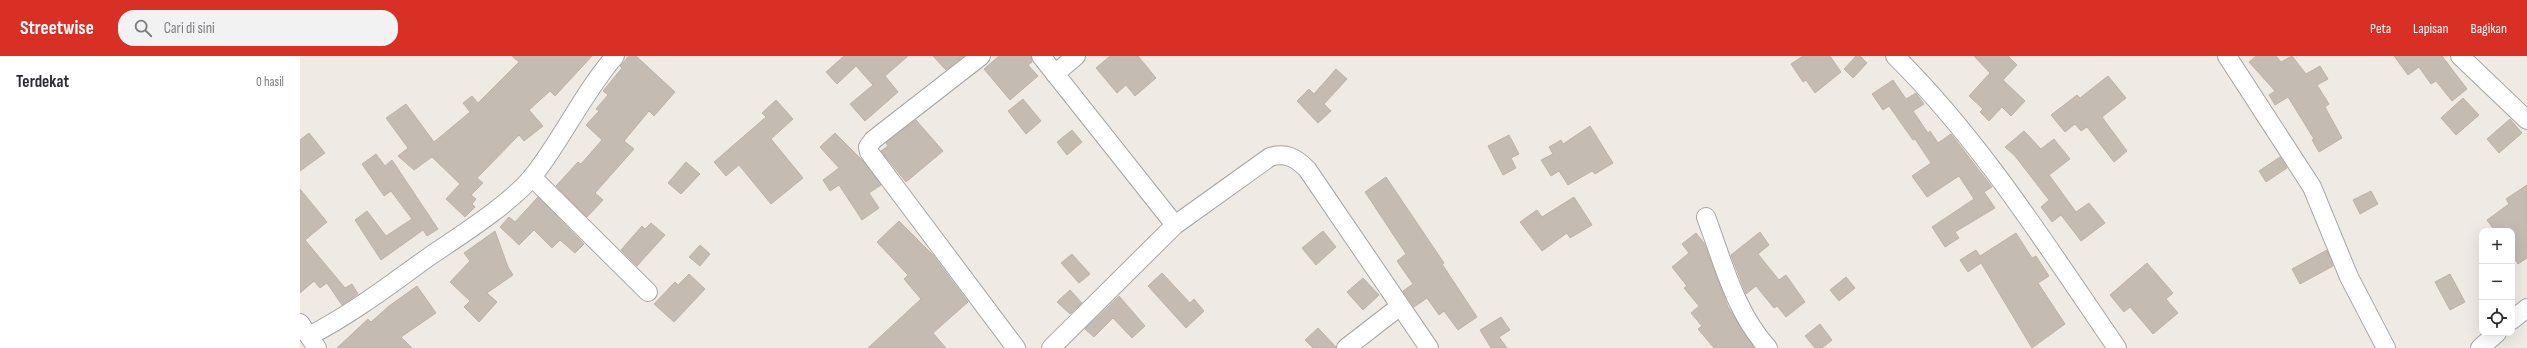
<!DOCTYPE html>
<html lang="id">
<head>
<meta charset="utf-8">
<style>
	:root { --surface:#fff; --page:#f2f2f3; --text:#2b2b33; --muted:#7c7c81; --line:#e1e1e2; --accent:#d93025 }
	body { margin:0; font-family:"Sofia Sans Condensed",sans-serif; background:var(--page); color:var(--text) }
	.controls { position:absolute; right:12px; bottom:12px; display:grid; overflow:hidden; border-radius:8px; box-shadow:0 4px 16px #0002 }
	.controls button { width:36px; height:36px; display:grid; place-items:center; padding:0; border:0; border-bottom:1px solid var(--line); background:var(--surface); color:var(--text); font:20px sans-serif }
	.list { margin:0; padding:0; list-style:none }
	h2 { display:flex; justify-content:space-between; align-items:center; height:52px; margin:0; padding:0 16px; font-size:17px }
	h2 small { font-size:13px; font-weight:400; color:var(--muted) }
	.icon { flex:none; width:22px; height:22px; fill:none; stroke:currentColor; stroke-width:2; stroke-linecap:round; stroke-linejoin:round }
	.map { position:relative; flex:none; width:2227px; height:292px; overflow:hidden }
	header { display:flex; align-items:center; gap:24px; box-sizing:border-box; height:56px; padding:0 20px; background:var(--accent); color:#fff }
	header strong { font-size:19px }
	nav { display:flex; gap:22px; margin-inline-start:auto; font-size:14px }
	.search { width:280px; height:36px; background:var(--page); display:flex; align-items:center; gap:10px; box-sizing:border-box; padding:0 14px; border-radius:16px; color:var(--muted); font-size:15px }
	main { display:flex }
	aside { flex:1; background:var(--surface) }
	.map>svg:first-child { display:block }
	.building { fill:#c4bbb3; stroke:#c1b2a6 }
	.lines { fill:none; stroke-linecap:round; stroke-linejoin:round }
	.minor-casing { stroke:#a5a5a5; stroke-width:20 }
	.minor { stroke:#fff; stroke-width:18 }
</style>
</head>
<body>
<header>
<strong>Streetwise</strong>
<div class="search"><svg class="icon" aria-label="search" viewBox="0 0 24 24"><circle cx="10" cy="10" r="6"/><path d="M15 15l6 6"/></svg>Cari di sini</div>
<nav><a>Peta</a><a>Lapisan</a><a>Bagikan</a></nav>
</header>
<main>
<aside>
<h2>Terdekat<small>0 hasil</small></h2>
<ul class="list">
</ul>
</aside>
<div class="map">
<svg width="2227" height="292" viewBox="0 0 2227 292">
	<rect width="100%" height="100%" fill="#efebe4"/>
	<g class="building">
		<path d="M 212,0 L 292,0 L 255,40 L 250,35 L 229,54 L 243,70 L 224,85 L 219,79 L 177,122 L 183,127 L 171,139 L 176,143 L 172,148 L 175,151 L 165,161 L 146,143 L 160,128 L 132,101 L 114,114 L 98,100 L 108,92 L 86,62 L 106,48 L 134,86 L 170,56 L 163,47 L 172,40 L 178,47 L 219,6 Z"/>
		<path d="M 329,0 L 336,0 L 375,36 L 354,60 L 349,55 L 324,85 L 334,93 L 295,137 L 303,144 L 287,161 L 256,130 L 278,106 L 281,108 L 302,84 L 286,69 L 299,55 L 296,53 L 308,39 L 303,35 L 322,12 L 320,10 Z"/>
		<path d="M 544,0 L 608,0 L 585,20 L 598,36 L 565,65 L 550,48 L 573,29 L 556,10 L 537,28 L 526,16 Z"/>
		<path d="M 633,0 L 664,0 L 646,14 Z"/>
		<path d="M 699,0 L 731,0 L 732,6 L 728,9 L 738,20 L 710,44 L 684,13 Z"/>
		<path d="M 810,0 L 838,0 L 856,22 L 835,40 L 826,29 L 817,37 L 796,12 Z"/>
		<path d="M 1503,0 L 1530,0 L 1541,16 L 1515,37 L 1506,24 L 1503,26 L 1491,8 Z"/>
		<path d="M 1556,0 L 1560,0 L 1567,7 L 1553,22 L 1544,13 Z"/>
		<path d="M 1674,0 L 1708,0 L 1717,9 L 1703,24 L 1725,45 L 1711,60 L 1702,51 L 1689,65 L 1680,56 L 1683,53 L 1669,40 L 1690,17 Z"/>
		<path d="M 1956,0 L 1976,0 L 1981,6 L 1992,0 L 2006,18 L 2020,10 L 2028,23 L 2017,29 L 2029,48 L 2025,51 L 2042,82 L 2019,96 L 2012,84 L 2014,83 L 1988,41 L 1975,49 L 1969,39 L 1975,35 L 1949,6 Z"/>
		<path d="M 2094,0 L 2142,0 L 2167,33 L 2152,45 L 2136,25 L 2131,28 L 2119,11 L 2108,19 Z"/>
		<path d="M 1036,13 L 1047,23 L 1024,48 L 1031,55 L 1018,67 L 997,45 L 1009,33 L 1014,38 Z"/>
		<path d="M 1808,20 L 1826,42 L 1802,61 L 1827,95 L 1814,106 L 1787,71 L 1781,75 L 1775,68 L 1765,76 L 1751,59 L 1777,39 L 1780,42 Z"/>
		<path d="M 1593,24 L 1606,43 L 1616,37 L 1624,48 L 1613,55 L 1628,77 L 1630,75 L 1638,87 L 1651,78 L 1692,131 L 1684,136 L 1695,152 L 1655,176 L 1659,182 L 1645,191 L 1632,171 L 1674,143 L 1659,120 L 1627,141 L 1612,120 L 1631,107 L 1615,83 L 1613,84 L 1589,50 L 1583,54 L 1572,38 Z"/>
		<path d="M 2163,42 L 2179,59 L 2156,79 L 2141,62 Z"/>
		<path d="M 723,43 L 741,65 L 726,78 L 708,55 Z"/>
		<path d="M 476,44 L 493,63 L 471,83 L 503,122 L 471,148 L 439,109 L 426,120 L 414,106 L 466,61 L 462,57 Z"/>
		<path d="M 2210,63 L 2222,77 L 2199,97 L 2187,83 Z"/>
		<path d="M 616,64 L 643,95 L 606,126 L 581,95 L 588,90 L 586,87 Z"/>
		<path d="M 1290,70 L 1313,107 L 1295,118 L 1292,115 L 1268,129 L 1259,115 L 1251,120 L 1241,104 L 1253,98 L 1249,91 L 1261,84 L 1263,88 Z"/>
		<path d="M 772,74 L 782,86 L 767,99 L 757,86 Z"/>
		<path d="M 1724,75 L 1741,93 L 1754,83 L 1770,103 L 1749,119 L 1776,156 L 1789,147 L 1805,167 L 1781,185 L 1761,159 L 1752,166 L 1741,151 L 1749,144 L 1715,100 L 1705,91 Z"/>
		<path d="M 9,77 L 25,97 L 0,115 L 0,84 Z"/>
		<path d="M 535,77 L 564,106 L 581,129 L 569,137 L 579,152 L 562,164 L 539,129 L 530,135 L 523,124 L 539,112 L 520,91 Z"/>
		<path d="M 1209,79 L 1219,98 L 1211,102 L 1216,112 L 1203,119 L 1188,90 Z"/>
		<path d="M 76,98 L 85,110 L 92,104 L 138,173 L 127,180 L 123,174 L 81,204 L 55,164 L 67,155 L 86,180 L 112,163 L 91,135 L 84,140 L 62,108 Z"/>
		<path d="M 1980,101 L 1987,112 L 1966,126 L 1959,115 Z"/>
		<path d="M 386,106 L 400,118 L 381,138 L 368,127 Z"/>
		<path d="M 1086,121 L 1144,207 L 1142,208 L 1177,261 L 1158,274 L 1144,255 L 1139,259 L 1127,242 L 1114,251 L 1103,235 L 1113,228 L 1097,205 L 1106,198 L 1065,136 Z"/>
		<path d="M 2227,129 L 2227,202 L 2218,208 L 2212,199 L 2212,175 L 2195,175 L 2187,164 L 2209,148 L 2206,143 Z"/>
		<path d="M 0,133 L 27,166 L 5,184 L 45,232 L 52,228 L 58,238 L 42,249 L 27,227 L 20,232 L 14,225 L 0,237 Z"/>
		<path d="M 2071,135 L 2078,148 L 2060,158 L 2053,144 Z"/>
		<path d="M 238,141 L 284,188 L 275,197 L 260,184 L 252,192 L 234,174 L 219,189 L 200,171 L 209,161 L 215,166 Z"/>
		<path d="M 1274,141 L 1292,169 L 1270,182 L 1267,177 L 1242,195 L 1220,166 L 1237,154 L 1242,161 Z"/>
		<path d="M 599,165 L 632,198 L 668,246 L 633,277 L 646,292 L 568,292 L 621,243 L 604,223 L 608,219 L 577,186 Z"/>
		<path d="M 351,167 L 365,179 L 337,210 L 321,194 L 342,170 L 345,173 Z"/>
		<path d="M 195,175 L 208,211 L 213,219 L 187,237 L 197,246 L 179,266 L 164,251 L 170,245 L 150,226 L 170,205 L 164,197 Z"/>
		<path d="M 1023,175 L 1036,191 L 1016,209 L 1002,192 Z"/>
		<path d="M 1460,176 L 1469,189 L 1458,198 L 1479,224 L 1486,219 L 1505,246 L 1486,261 L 1477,250 L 1474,252 L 1456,230 L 1446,238 L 1431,199 Z"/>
		<path d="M 1396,177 L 1404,187 L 1428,251 L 1454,292 L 1414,292 L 1398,273 L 1402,270 L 1391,257 L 1399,250 L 1384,232 L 1387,230 L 1372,211 L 1389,197 L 1382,188 Z"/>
		<path d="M 1716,177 L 1732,202 L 1736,200 L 1749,220 L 1738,227 L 1765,268 L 1732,292 L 1681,207 L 1668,216 L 1660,204 L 1676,194 L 1680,200 Z"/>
		<path d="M 400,189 L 410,198 L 400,210 L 389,201 Z"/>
		<path d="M 2027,194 L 2033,210 L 2000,228 L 1992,213 Z"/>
		<path d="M 772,198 L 790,218 L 779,227 L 761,207 Z"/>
		<path d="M 1847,207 L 1873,237 L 1866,243 L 1878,257 L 1853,278 L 1830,251 L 1824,256 L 1810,239 Z"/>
		<path d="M 862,217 L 890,247 L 894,243 L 904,255 L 886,272 L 848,230 Z"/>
		<path d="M 389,218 L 405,233 L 374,266 L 354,248 L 375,226 L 378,229 Z"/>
		<path d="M 2150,218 L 2165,246 L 2150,254 L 2135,226 Z"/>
		<path d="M 1546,221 L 1555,232 L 1539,245 L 1530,234 Z"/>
		<path d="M 1063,222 L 1079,239 L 1063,254 L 1047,236 Z"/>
		<path d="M 117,230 L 136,257 L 101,281 L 112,292 L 37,292 L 68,263 L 71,266 L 89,250 Z"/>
		<path d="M 770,234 L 782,247 L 770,258 L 757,246 Z"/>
		<path d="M 819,240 L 845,270 L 832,282 L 813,262 L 794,281 L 785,273 Z"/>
		<path d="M 1201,261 L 1210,274 L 1199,281 L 1207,292 L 1191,292 L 1180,274 Z"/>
		<path d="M 1520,268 L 1532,284 L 1522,292 L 1515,292 L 1505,280 Z"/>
		<path d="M 1018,272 L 1036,291 L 1036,292 L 1013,292 L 1005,284 Z"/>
	</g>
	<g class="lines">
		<defs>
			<g id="minor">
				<path d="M 681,0 L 573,84 L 568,91 L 569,96 L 716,292"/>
				<path d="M 741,0 L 875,169"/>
				<path d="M 1595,0 C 1682,86 1748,192 1817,292"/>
				<path d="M 1927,0 L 2012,131 L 2049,221 L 2086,292"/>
				<path d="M 2160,0 L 2227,64"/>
				<path d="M 755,18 L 776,0"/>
				<path d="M 232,121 L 348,236"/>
				<path d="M 1406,161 C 1423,206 1435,256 1468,292"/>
				<path d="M 2212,264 L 2227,252"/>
				<path d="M 0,267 L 17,292"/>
				<path d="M 9,280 C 52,258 91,228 130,200 C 161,179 210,148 233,120 C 263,82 283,37 315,0"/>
				<path d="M 751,292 L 875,169 L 970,101 C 986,96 996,102 1007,113 L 1129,292"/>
				<path d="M 1046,292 L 1099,251"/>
				<path d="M 2180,292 L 2197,277"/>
			</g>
		</defs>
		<use href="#minor" class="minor-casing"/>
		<use href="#minor" class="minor"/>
	</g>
</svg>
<div class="controls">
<button>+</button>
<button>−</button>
<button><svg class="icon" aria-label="locate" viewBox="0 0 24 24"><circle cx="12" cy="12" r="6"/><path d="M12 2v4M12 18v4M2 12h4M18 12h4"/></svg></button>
</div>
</div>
</main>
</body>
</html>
